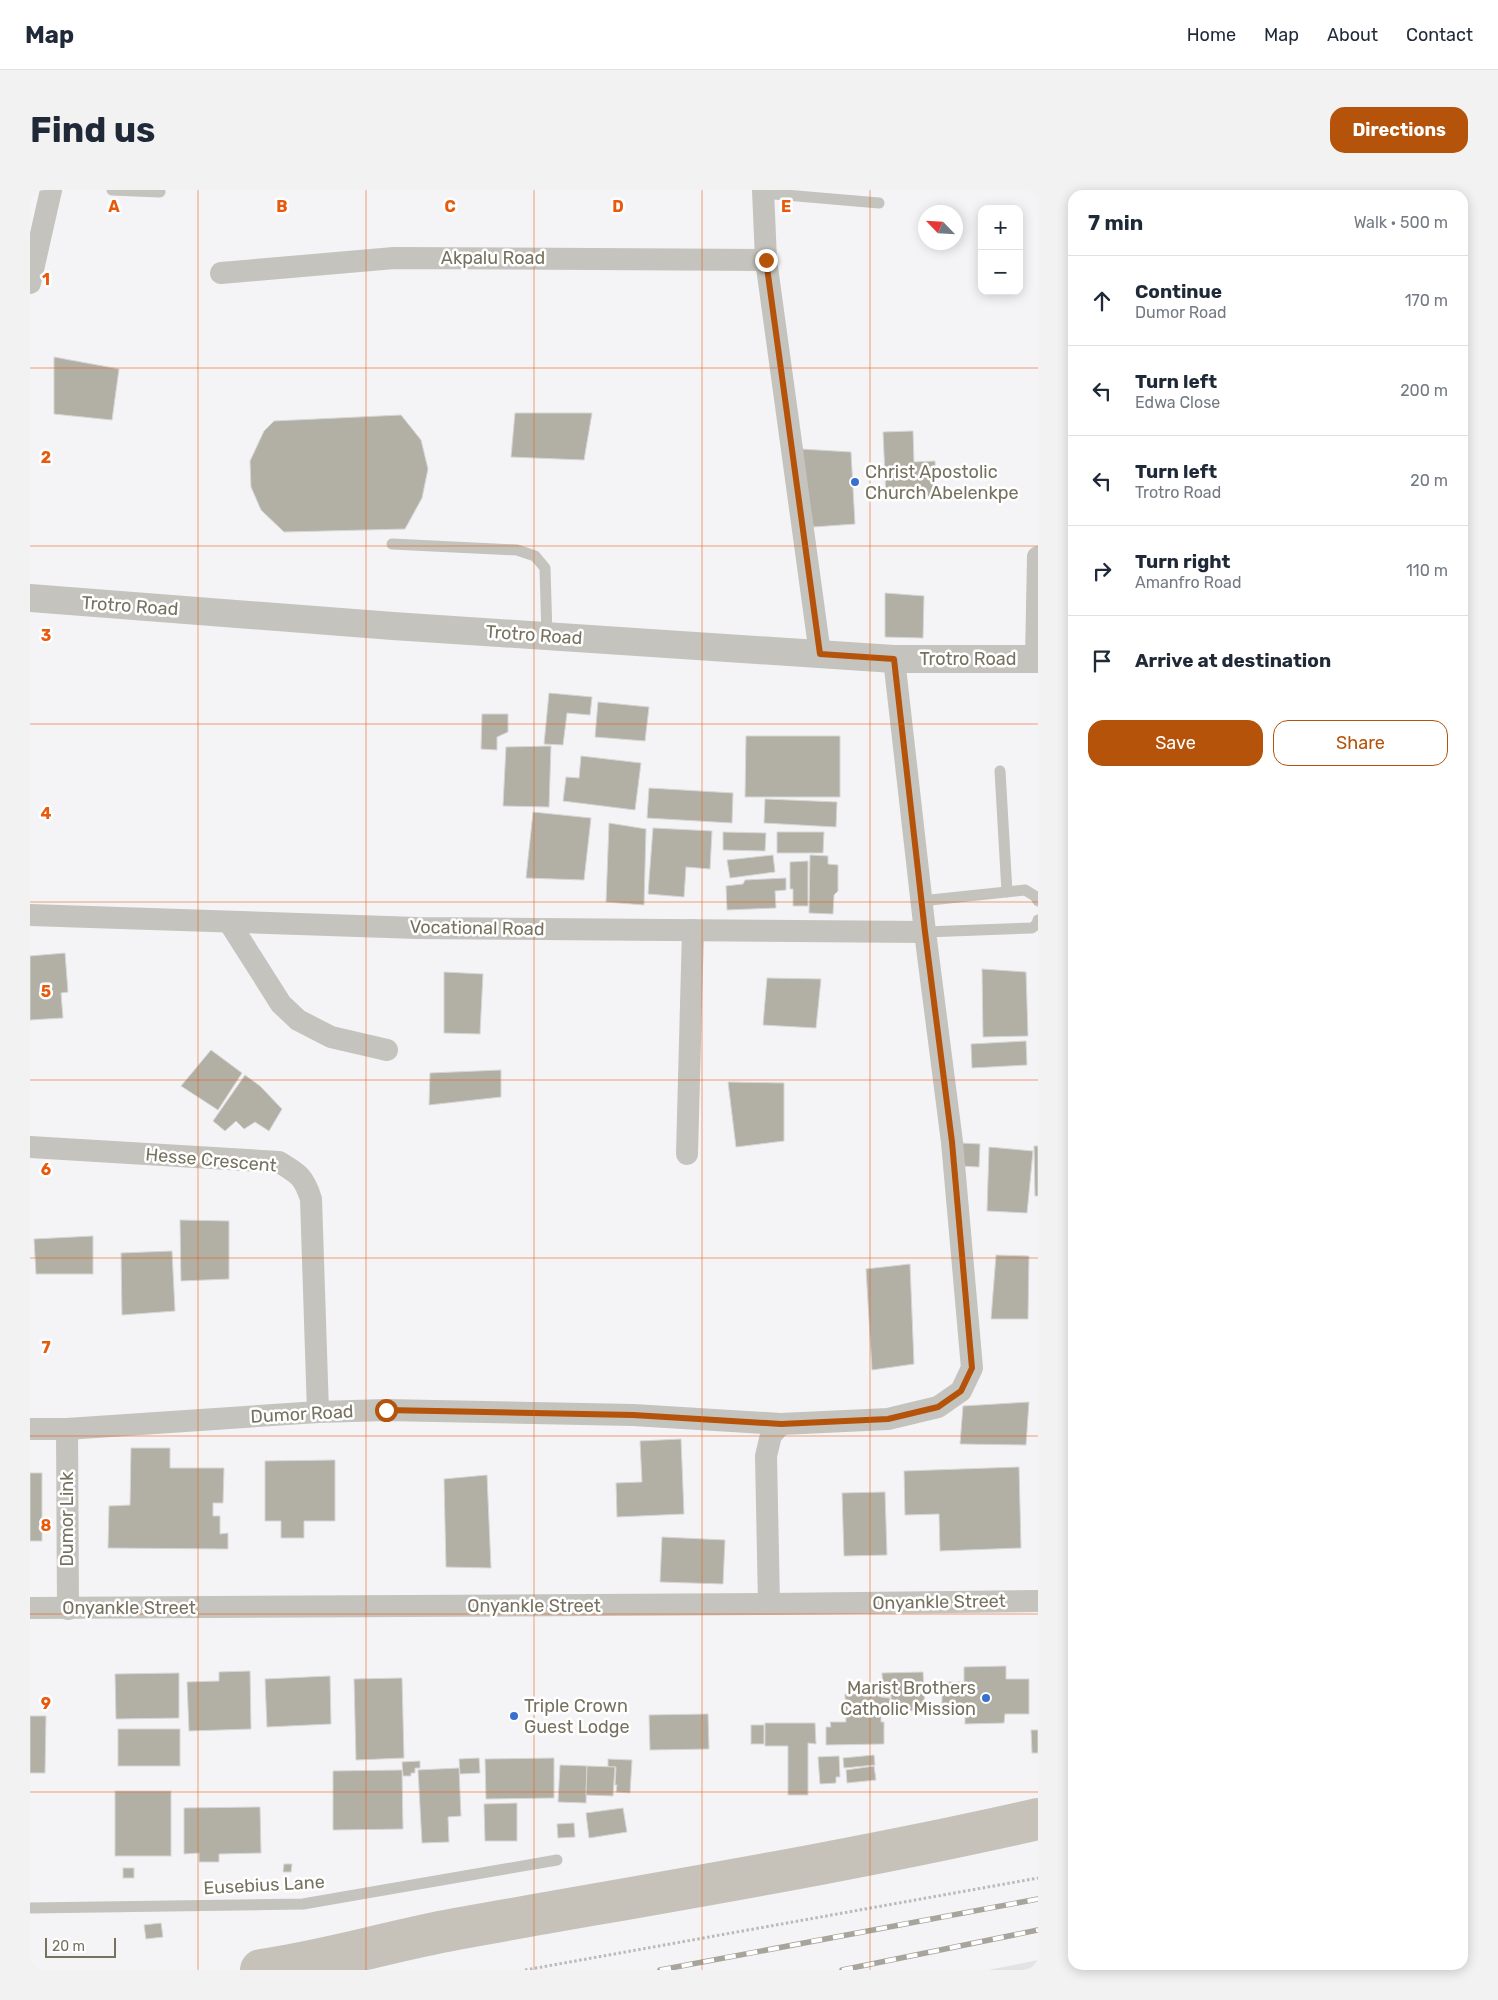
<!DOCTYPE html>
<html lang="en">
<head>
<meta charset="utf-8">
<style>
	:root { --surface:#fff; --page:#f2f2f3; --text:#1f2937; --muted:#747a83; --line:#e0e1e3; --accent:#b45309 }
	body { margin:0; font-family:Rubik,sans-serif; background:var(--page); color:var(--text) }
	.controls { position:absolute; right:15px; top:15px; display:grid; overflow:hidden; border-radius:10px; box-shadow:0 2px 12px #0003 }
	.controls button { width:45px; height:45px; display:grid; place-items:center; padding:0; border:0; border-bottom:1px solid var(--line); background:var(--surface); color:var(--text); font:25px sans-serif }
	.compass { position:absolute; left:888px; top:15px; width:45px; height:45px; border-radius:50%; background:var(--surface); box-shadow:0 2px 12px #0003; rotate:295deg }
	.scale { position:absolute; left:15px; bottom:12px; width:71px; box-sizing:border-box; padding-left:5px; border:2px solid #76725f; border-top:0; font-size:14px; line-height:18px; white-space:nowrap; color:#76725f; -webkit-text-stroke:4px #fff; paint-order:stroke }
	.stop { position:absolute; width:15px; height:15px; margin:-11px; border:4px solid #b45309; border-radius:50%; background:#fff }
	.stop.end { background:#b45309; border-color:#fff; box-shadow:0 1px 5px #0008 }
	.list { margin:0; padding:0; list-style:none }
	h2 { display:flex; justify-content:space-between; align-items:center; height:65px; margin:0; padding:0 20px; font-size:21px }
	h2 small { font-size:16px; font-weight:400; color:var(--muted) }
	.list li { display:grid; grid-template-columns:32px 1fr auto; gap:15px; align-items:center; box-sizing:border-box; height:90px; padding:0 20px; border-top:1px solid var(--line) }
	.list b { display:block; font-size:19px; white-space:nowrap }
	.list p { margin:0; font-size:16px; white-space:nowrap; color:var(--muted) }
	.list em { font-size:16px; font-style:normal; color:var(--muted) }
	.actions { display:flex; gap:10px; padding:15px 20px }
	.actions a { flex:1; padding:11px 0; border:1px solid var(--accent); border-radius:15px; text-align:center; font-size:18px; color:var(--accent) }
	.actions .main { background:var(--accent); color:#fff }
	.icon { flex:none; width:28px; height:28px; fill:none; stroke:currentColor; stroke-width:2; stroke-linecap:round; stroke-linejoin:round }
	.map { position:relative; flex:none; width:1008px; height:1780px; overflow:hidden; border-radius:15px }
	header { display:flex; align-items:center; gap:30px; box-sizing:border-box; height:70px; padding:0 25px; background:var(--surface); border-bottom:1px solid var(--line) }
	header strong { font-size:24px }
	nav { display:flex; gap:28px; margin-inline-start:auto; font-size:18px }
	.intro { display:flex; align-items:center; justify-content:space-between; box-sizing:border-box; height:120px; padding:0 30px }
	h1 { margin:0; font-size:35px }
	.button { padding:12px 22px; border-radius:15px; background:var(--accent); color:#fff; font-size:18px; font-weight:700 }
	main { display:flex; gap:30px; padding:0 30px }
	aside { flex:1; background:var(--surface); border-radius:15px; box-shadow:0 2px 12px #0003 }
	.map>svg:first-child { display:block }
	.built { fill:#e4e3e4 }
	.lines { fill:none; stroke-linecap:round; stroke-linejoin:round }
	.river { stroke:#c7c2b9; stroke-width:42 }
	.building { fill:#b2afa5; stroke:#d6d6d7 }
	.path { stroke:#bbbab5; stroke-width:3; stroke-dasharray:2.5 2.5; stroke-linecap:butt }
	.service { stroke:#c4c3bd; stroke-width:11 }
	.minor { stroke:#c4c3bd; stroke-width:22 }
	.tertiary { stroke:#c4c3bd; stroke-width:28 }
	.rail-casing { stroke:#a7a59b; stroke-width:5.5 }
	.rail { stroke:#fff; stroke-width:4; stroke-dasharray:11; stroke-linecap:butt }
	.route { stroke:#b45309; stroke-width:6 }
	.grid { fill:none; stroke:#e8590c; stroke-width:1; stroke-opacity:0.55 }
	.poi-dot { fill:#3a6fcf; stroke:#fff; stroke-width:2 }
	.labels { text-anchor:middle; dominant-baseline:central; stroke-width:5; stroke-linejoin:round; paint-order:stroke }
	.street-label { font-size:18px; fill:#76725f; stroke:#fff }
	.poi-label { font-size:18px; fill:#76725f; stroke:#fff; text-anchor:start }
	.grid-label { font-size:16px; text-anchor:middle; font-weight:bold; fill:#e8590c; stroke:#fff; stroke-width:5; stroke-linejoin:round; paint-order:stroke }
</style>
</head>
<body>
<header>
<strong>Map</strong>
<nav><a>Home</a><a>Map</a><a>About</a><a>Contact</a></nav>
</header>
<div class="intro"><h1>Find us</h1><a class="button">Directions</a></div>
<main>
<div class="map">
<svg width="1008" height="1780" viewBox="0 0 1008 1780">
	<rect width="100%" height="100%" fill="#f4f3f6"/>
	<path class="built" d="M 1008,1770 L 1008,1780 L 958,1780 Z"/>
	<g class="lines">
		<path class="river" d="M 231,1780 C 297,1771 360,1751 426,1739 C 620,1704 815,1673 1008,1629"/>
	</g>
	<g class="building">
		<path d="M 24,167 L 89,179 L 82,230 L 24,224 Z"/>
		<path d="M 485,223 L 562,223 L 554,270 L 481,267 Z"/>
		<path d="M 371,225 L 391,250 L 398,279 L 392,308 L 375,339 L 254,342 L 231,320 L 221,297 L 220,271 L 234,241 L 244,231 Z"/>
		<path d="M 883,241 L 884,272 L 905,271 L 906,306 L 856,308 L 853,242 Z"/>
		<path d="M 771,259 L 821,262 L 825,334 L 783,337 Z"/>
		<path d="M 855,403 L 894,406 L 893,448 L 855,447 Z"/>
		<path d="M 519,503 L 562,507 L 560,525 L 537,523 L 533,555 L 514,554 Z"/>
		<path d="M 568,512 L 619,517 L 615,551 L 565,547 Z"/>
		<path d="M 452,524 L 478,524 L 478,542 L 467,547 L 467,560 L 451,559 Z"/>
		<path d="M 716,546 L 810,546 L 810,607 L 715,607 Z"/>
		<path d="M 521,556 L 519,617 L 473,616 L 476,557 Z"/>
		<path d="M 551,566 L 611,573 L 605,620 L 533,611 L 536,587 L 549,588 Z"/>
		<path d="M 619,598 L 703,603 L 702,633 L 617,628 Z"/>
		<path d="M 735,609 L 807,612 L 806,637 L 734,633 Z"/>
		<path d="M 503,622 L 561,628 L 554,690 L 496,688 Z"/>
		<path d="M 579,633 L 616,639 L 614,715 L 576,712 Z"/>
		<path d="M 623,638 L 682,641 L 680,679 L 656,677 L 654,707 L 618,704 Z"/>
		<path d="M 693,642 L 736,643 L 735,661 L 693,660 Z"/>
		<path d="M 747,642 L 794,642 L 793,663 L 747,663 Z"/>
		<path d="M 743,665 L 745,682 L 700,688 L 697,670 Z"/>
		<path d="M 780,665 L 798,666 L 798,674 L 808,675 L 808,701 L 804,705 L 803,724 L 779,723 Z"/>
		<path d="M 778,671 L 778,716 L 763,716 L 763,699 L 760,699 L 760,672 Z"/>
		<path d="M 756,688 L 756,700 L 745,701 L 746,718 L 697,720 L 696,696 L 713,694 L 715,690 Z"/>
		<path d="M 35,763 L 38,802 L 31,803 L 33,828 L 0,830 L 0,766 Z"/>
		<path d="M 952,779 L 996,782 L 998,846 L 953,847 Z"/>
		<path d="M 414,782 L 453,784 L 450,844 L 414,843 Z"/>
		<path d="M 737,788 L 791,789 L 786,838 L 733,835 Z"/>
		<path d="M 996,851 L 997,875 L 942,878 L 941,854 Z"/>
		<path d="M 181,860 L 212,883 L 188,920 L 151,896 Z"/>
		<path d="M 471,880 L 471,907 L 399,915 L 400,883 Z"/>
		<path d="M 215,885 L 230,896 L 252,919 L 239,941 L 225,932 L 214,939 L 206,931 L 195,941 L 183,931 Z"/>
		<path d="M 698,892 L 754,893 L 754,951 L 706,957 Z"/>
		<path d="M 931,953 L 950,954 L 949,977 L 930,976 Z"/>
		<path d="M 1004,956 L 1008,956 L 1008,1006 L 1005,1006 Z"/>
		<path d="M 959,957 L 1003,961 L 997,1023 L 957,1021 Z"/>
		<path d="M 150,1030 L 199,1031 L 199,1089 L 151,1091 Z"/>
		<path d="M 63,1046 L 63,1084 L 6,1084 L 4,1049 Z"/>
		<path d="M 142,1061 L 145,1121 L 92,1125 L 91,1063 Z"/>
		<path d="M 966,1065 L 999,1066 L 998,1129 L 961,1129 Z"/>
		<path d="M 880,1074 L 884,1174 L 842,1180 L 836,1079 Z"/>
		<path d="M 999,1212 L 996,1255 L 930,1254 L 933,1216 Z"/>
		<path d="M 651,1249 L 654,1324 L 587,1327 L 586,1293 L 612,1292 L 610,1251 Z"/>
		<path d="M 101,1258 L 140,1258 L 140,1278 L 194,1278 L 193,1313 L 183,1313 L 183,1326 L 190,1326 L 190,1344 L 198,1343 L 198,1359 L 78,1358 L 79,1316 L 100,1315 Z"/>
		<path d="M 305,1270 L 305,1331 L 274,1331 L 274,1348 L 251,1348 L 251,1331 L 235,1331 L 235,1271 Z"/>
		<path d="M 989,1277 L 991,1358 L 910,1361 L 909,1324 L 875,1325 L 874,1281 Z"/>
		<rect x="0" y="1283" width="12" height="68"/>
		<path d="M 457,1285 L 461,1378 L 416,1377 L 414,1289 Z"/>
		<path d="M 855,1302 L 857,1365 L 814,1366 L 812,1303 Z"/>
		<path d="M 632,1347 L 695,1350 L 693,1394 L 630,1392 Z"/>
		<path d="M 976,1476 L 976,1489 L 999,1489 L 999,1524 L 975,1524 L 974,1533 L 935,1534 L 935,1524 L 912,1524 L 912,1492 L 934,1492 L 934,1477 Z"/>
		<path d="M 220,1481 L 221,1539 L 159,1541 L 157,1492 L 189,1491 L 189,1482 Z"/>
		<path d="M 893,1482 L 895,1520 L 861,1522 L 861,1506 L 853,1506 L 852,1483 Z"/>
		<path d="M 149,1483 L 149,1528 L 86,1529 L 85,1484 Z"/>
		<path d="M 300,1486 L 301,1534 L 237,1537 L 235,1489 Z"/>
		<path d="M 372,1488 L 374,1568 L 326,1570 L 324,1489 Z"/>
		<path d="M 815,1504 L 851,1504 L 851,1507 L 860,1508 L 859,1521 L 851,1521 L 851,1532 L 854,1532 L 854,1554 L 796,1555 L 796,1537 L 801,1537 L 800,1532 L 816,1532 Z"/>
		<path d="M 678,1524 L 679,1559 L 620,1560 L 619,1525 Z"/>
		<path d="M 0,1526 L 16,1526 L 15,1583 L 0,1583 Z"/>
		<path d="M 735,1533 L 785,1533 L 786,1554 L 778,1553 L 778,1605 L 758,1605 L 758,1556 L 735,1556 Z"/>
		<rect x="721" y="1535" width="13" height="19"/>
		<rect x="88" y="1539" width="62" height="37"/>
		<path d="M 1001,1540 L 1008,1540 L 1008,1563 L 1002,1563 Z"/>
		<path d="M 844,1565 L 845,1575 L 814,1578 L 813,1568 Z"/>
		<path d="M 809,1566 L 810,1587 L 806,1587 L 806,1593 L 790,1594 L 788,1567 Z"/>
		<path d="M 449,1568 L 450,1583 L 430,1584 L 429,1569 Z"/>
		<path d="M 524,1568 L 524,1608 L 456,1609 L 455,1569 Z"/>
		<path d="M 578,1569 L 602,1570 L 600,1603 L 586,1602 L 587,1595 L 585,1595 L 586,1577 L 578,1577 Z"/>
		<path d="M 390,1571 L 390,1578 L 385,1578 L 385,1583 L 381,1583 L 381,1586 L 373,1586 L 372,1572 Z"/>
		<path d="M 530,1575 L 557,1576 L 556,1613 L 528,1612 Z"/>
		<path d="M 557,1576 L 585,1577 L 583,1606 L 556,1605 Z"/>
		<path d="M 844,1576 L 846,1590 L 817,1593 L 816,1580 Z"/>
		<path d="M 429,1578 L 431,1626 L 418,1627 L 419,1652 L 392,1653 L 388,1580 Z"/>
		<path d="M 372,1580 L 373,1639 L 303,1640 L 303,1581 Z"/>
		<rect x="85" y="1601" width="56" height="65"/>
		<path d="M 487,1613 L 487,1651 L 455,1651 L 454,1614 Z"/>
		<path d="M 230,1617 L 231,1663 L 189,1664 L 189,1672 L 169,1672 L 169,1663 L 154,1664 L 154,1618 Z"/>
		<path d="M 593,1618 L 597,1642 L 559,1648 L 556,1623 Z"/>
		<path d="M 544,1633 L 545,1647 L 528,1648 L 527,1634 Z"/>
		<path d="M 254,1674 L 262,1674 L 261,1682 L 253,1682 Z"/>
		<rect x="93" y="1678" width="11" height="10"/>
		<path d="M 131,1733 L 133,1747 L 116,1749 L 114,1735 Z"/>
	</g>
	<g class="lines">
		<path class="path" d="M 495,1780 L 1008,1688"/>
		<g class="service">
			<path d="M 82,0 L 130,2"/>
			<path d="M 732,3 L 849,13"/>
			<path d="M 362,354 L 487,360 L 505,366 L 515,378 L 517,446"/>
			<path d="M 970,581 L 977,702"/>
			<path d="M 891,711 L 995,700 L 1005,706 L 1008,711"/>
			<path d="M 895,742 L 1002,738 L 1007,734 L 1008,730"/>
			<path d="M 0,1718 L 273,1714 L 527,1670"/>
		</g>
		<g class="minor">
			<path d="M 733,0 L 736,70 L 790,464"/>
			<path d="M 191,83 L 364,68 L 736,70"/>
			<path d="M 0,93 L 21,0"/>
			<path d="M 1006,469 L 1008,367"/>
			<path d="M 0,725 L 387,738 L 895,742"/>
			<path d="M 199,732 L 251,814 L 268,830 L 301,847 L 357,860"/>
			<path d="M 0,957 L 249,972 C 269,984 274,987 281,1009 L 288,1222"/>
			<path d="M 657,964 L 663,740"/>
			<path d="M 0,1239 L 37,1239 L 288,1222 L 356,1220 L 603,1225 L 751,1234 L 858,1229 L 908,1217 L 931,1201 L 942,1178 L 922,952 L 895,742 L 864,469"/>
			<path d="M 37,1239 L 38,1419"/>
			<path d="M 739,1414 L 736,1266 L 741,1245 L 751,1234"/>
			<path d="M 0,1418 L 739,1414 L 1008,1411"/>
		</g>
		<path class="tertiary" d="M 0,408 L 363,436 L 864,469 L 1008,469"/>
		<defs>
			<g id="rail">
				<path d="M 630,1780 L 1008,1709"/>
				<path d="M 812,1780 L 1008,1740"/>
			</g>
		</defs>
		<use href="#rail" class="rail-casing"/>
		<use href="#rail" class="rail"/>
	</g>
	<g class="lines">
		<path class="route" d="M 356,1220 L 603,1225 L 751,1234 L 858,1229 L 908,1217 L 931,1201 L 942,1178 L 922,952 L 895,742 L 864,469 L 790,464 L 736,70"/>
	</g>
	<path class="grid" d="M 168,0 L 168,1780M 336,0 L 336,1780M 504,0 L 504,1780M 672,0 L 672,1780M 840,0 L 840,1780M 0,178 L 1008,178M 0,356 L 1008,356M 0,534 L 1008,534M 0,712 L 1008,712M 0,890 L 1008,890M 0,1068 L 1008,1068M 0,1246 L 1008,1246M 0,1424 L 1008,1424M 0,1602 L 1008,1602"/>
	<g class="poi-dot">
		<circle cx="825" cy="292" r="5"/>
		<circle cx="956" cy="1508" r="5"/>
		<circle cx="484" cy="1526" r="5"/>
	</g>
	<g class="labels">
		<g class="street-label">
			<text x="463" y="68">Akpalu Road</text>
			<text transform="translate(100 416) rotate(4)">Trotro Road</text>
			<text transform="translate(504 445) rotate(4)">Trotro Road</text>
			<text x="938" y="469">Trotro Road</text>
			<text transform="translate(447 738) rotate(1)">Vocational Road</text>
			<text transform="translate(181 970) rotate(5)">Hesse Crescent</text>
			<text transform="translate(272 1224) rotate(-3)">Dumor Road</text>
			<text transform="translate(37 1329) rotate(-90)">Dumor Link</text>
			<text transform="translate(909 1412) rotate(-1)">Onyankle Street</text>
			<text x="504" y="1416">Onyankle Street</text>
			<text x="99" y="1418">Onyankle Street</text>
			<text transform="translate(234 1695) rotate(-3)">Eusebius Lane</text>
		</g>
		<g class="poi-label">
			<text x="835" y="282">Christ Apostolic<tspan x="835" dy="21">Church Abelenkpe</tspan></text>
			<text x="946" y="1498" text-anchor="end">Marist Brothers<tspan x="946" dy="21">Catholic Mission</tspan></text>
			<text x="494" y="1516">Triple Crown<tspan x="494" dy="21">Guest Lodge</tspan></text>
		</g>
	</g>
	<g class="grid-label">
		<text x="84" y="22">A</text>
		<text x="252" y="22">B</text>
		<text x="420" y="22">C</text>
		<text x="588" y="22">D</text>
		<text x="756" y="22">E</text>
		<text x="16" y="95">1</text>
		<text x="16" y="273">2</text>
		<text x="16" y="451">3</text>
		<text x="16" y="629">4</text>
		<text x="16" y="807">5</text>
		<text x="16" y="985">6</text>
		<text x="16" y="1163">7</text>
		<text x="16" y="1341">8</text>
		<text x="16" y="1519">9</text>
	</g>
</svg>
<div class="controls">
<button>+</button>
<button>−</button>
</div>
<svg class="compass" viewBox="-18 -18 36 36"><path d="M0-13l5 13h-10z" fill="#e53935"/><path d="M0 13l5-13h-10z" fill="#747a83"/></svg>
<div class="scale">20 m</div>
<div class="stop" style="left:356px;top:1220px"></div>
<div class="stop end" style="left:736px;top:70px"></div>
</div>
<aside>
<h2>7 min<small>Walk · 500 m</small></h2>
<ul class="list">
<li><svg class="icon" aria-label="ahead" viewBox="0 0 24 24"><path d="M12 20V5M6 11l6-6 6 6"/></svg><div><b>Continue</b><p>Dumor Road</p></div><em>170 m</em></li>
<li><svg class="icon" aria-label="left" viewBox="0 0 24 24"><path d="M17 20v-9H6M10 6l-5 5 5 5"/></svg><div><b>Turn left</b><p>Edwa Close</p></div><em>200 m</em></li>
<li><svg class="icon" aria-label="left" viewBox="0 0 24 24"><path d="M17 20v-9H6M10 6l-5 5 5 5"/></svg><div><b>Turn left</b><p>Trotro Road</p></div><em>20 m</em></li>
<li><svg class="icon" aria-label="right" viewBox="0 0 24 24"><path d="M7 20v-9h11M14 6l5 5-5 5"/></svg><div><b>Turn right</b><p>Amanfro Road</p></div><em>110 m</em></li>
<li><svg class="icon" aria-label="arrive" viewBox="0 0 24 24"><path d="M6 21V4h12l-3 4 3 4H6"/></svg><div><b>Arrive at destination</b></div></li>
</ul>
<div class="actions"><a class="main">Save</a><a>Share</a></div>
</aside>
</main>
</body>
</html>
